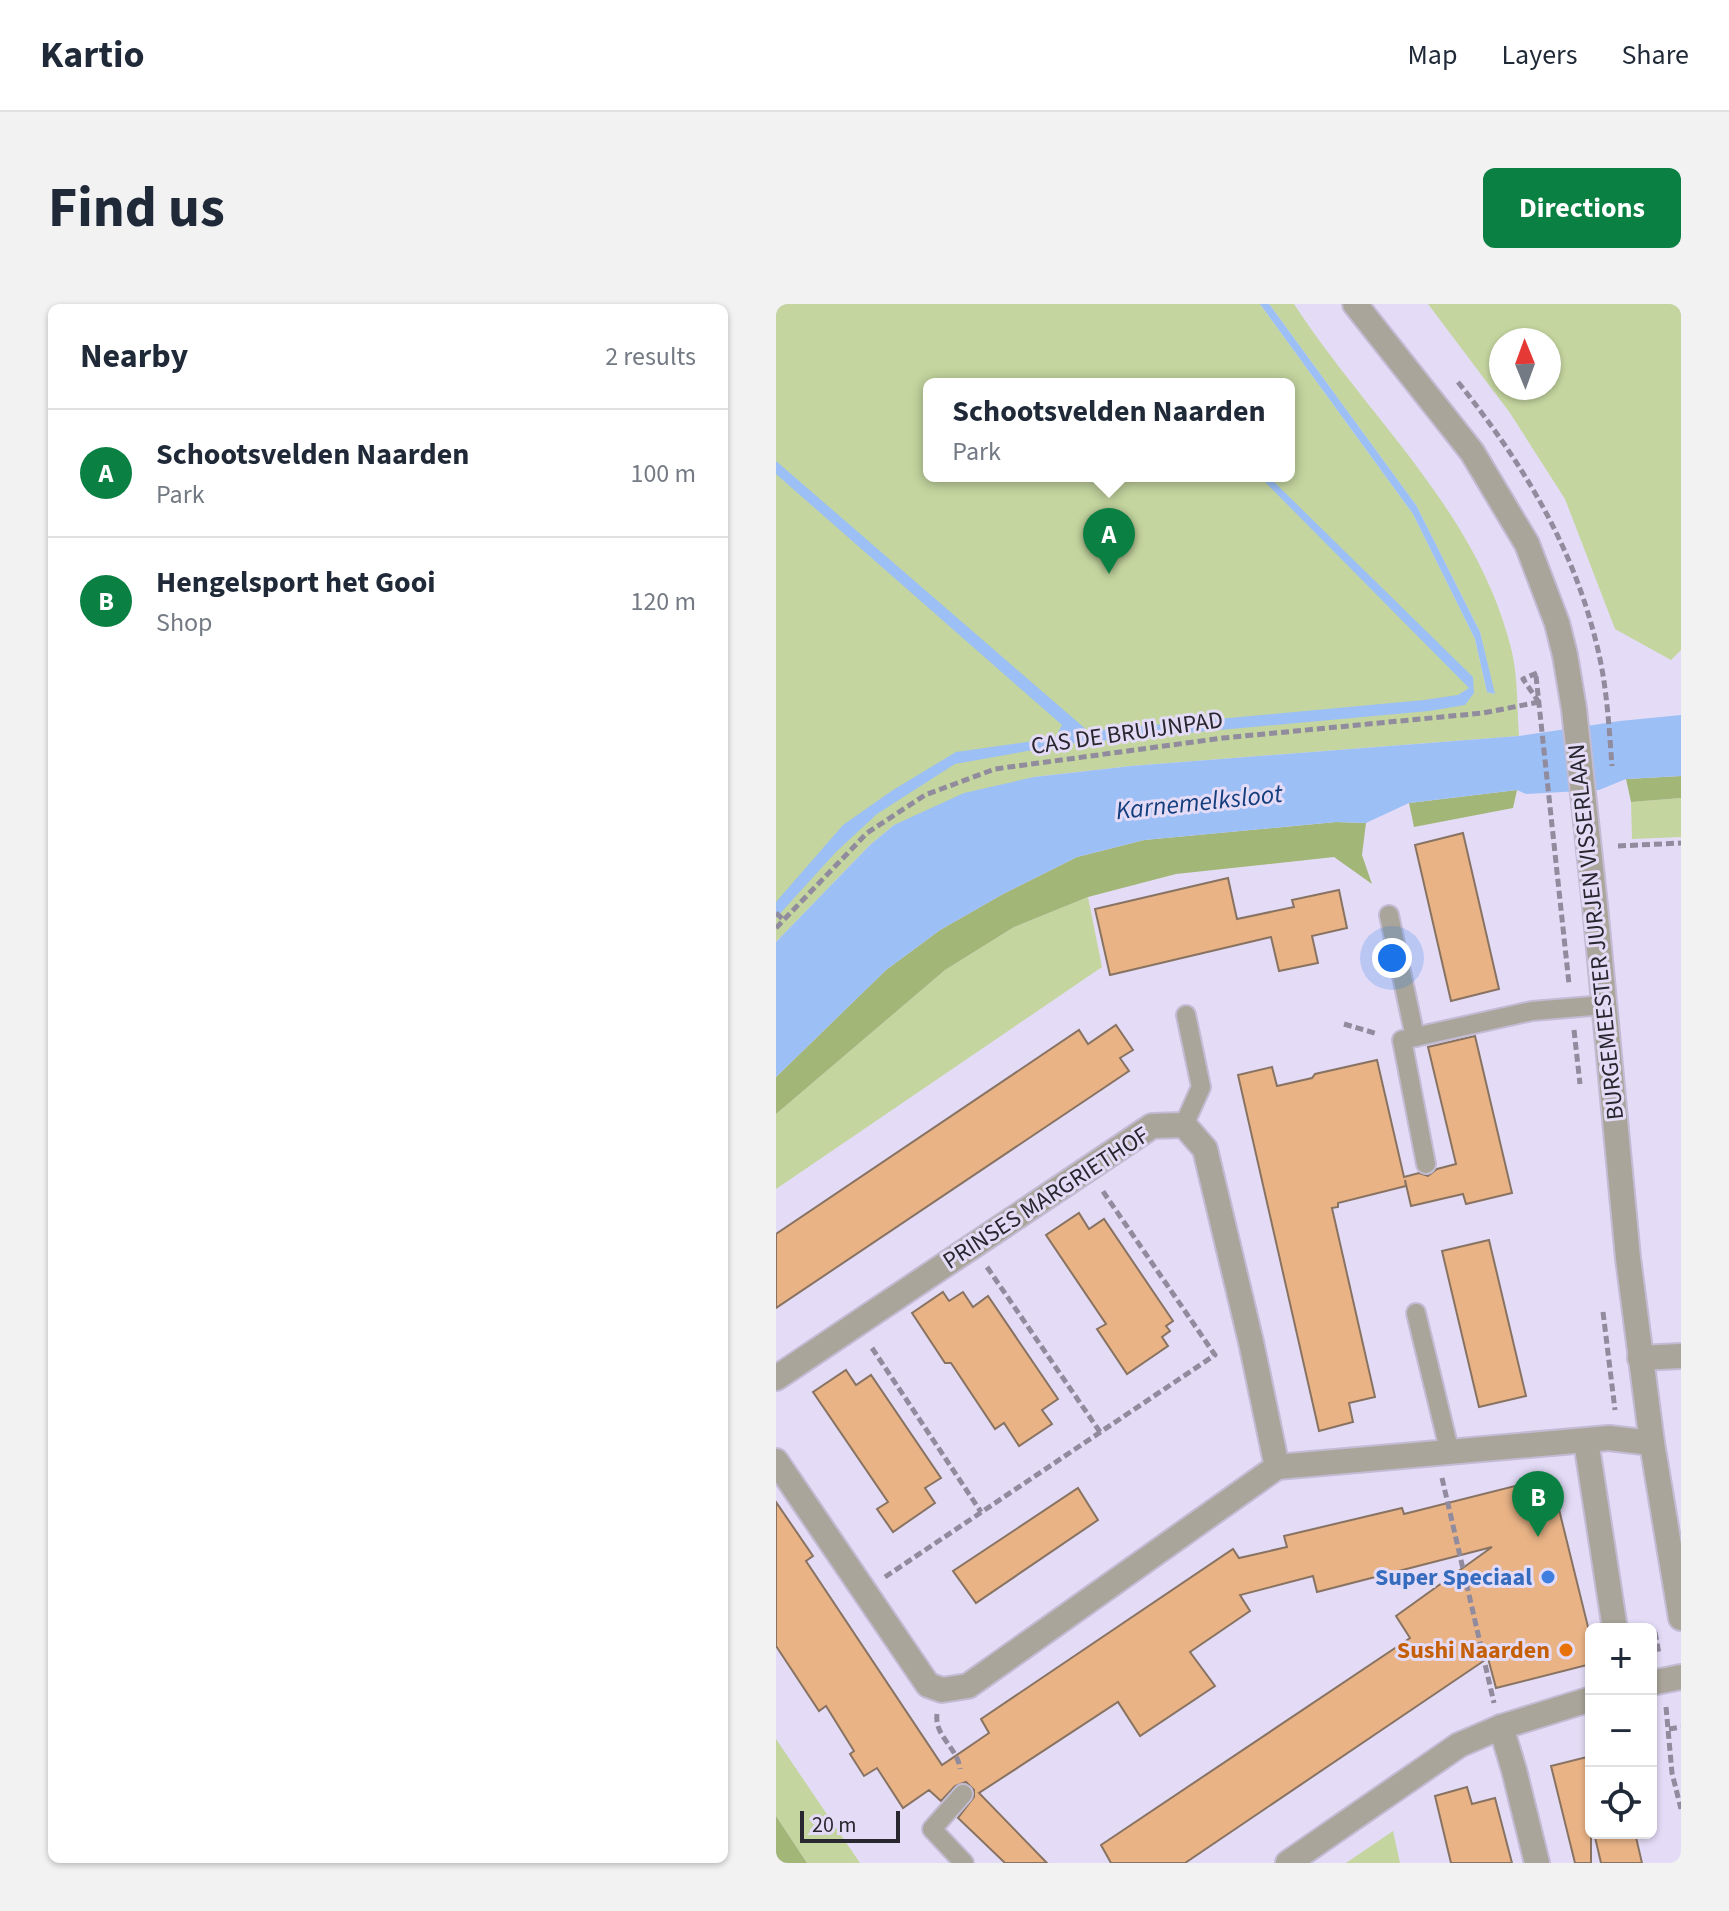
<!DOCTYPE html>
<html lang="en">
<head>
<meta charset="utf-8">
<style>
	:root { --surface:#fff; --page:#f2f2f3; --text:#1f2937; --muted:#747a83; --line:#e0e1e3; --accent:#0b8043 }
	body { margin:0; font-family:"Source Sans 3",sans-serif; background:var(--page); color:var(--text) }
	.controls { position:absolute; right:24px; bottom:24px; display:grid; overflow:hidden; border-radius:12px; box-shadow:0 2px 6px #0004 }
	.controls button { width:72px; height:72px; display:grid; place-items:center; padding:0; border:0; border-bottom:2px solid var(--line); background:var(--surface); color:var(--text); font:40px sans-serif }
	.compass { position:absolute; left:713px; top:24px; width:72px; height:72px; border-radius:50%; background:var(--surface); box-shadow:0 2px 6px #0004; rotate:359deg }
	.scale { position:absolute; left:24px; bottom:20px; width:100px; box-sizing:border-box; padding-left:8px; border:4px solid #28262f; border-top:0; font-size:22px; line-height:28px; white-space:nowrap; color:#28262f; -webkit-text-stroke:6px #e4dcf7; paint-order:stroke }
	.you { position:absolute; left:616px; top:654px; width:28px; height:28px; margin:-20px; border:6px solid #fff; border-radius:50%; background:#1a73e8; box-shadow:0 0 0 12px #1a73e833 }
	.badge { display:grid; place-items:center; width:52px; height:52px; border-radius:50%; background:var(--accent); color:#fff; font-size:26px; font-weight:700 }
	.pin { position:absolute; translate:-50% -66px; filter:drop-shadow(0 2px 4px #0008) }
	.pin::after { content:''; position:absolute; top:42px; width:28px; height:24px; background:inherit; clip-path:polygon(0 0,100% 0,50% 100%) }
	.popup { position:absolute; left:147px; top:74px; width:372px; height:104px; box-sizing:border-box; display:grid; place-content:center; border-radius:12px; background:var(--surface); filter:drop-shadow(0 2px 6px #0005); font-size:26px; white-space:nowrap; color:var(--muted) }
	.popup b { font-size:30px; color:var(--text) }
	.popup::after { content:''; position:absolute; left:50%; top:100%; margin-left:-16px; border:16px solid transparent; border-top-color:var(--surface) }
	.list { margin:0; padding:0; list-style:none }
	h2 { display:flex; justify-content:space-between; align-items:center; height:104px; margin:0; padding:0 32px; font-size:34px }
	h2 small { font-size:26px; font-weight:400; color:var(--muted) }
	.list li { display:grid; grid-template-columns:52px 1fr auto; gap:24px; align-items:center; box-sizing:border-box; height:128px; padding:0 32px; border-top:2px solid var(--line) }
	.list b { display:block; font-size:30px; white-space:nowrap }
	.list p { margin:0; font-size:26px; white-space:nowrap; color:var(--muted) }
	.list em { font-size:26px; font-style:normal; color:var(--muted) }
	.icon { flex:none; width:44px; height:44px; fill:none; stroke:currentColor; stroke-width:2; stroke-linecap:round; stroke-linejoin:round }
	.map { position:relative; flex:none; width:905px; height:1559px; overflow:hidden; border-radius:12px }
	header { display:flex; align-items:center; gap:48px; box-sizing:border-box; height:112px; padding:0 40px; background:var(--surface); border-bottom:2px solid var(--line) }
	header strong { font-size:38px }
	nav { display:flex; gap:44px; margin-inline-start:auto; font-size:28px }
	.intro { display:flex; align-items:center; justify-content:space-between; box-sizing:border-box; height:192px; padding:0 48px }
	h1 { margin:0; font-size:56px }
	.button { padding:20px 36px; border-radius:12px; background:var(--accent); color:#fff; font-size:28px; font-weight:700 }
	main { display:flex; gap:48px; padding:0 48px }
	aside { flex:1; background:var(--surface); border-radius:12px; box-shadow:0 2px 6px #0004 }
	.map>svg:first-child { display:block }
	.green { fill:#c4d59f; fill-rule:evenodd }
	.forest { fill:#a2b678 }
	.water { fill:#9cbff6 }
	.building { fill:#e9b386; stroke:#887362; stroke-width:2 }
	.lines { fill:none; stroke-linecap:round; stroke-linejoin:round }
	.service-casing { stroke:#c2bbd3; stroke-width:22 }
	.minor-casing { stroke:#c2bbd3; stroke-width:28 }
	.tertiary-casing { stroke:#c2bbd3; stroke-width:28 }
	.path { stroke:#918b9e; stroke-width:5; stroke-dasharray:8 4; stroke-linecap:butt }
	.service { stroke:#aaa59a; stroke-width:18 }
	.minor { stroke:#aaa59a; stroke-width:24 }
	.tertiary { stroke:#aaa59a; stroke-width:24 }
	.shop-dot { fill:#3f7fe0; stroke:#e4dcf7; stroke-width:3 }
	.food-dot { fill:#e8710a; stroke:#e4dcf7; stroke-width:3 }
	.labels { text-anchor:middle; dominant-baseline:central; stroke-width:6; stroke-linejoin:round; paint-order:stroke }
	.street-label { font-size:24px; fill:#28262f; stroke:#e4dcf7 }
	.shop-label { font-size:24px; font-weight:bold; fill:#366cbe; stroke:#e4dcf7; text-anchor:end }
	.food-label { font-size:24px; font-weight:bold; fill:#c56008; stroke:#e4dcf7; text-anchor:end }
	.water-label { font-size:26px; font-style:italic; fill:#153e7d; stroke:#e4dcf7 }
</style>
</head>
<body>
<header>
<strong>Kartio</strong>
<nav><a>Map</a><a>Layers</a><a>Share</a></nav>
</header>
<div class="intro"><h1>Find us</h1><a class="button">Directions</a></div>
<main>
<aside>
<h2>Nearby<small>2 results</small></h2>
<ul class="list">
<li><span class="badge">A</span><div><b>Schootsvelden Naarden</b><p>Park</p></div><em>100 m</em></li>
<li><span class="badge">B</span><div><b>Hengelsport het Gooi</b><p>Shop</p></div><em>120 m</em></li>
</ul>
</aside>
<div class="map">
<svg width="905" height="1559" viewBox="0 0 905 1559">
	<rect width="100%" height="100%" fill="#e4dcf7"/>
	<g class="green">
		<path d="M 0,0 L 484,0 L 637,210 L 699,335 L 711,388 L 718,390 L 704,328 L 640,201 L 493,0 L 518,0 C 593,115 703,209 736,348 C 742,374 741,405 743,432 L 355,462 L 258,473 L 118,521 L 94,541 L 0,638 ZM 153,80 L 513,80 L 513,172 L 153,172 Z"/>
		<path d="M 652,0 L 905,0 L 905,346 L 895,356 L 839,325 L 789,195 L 734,109 ZM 725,36 L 773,36 L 773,84 L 725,84 Z"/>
		<path d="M 905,494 L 905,533 L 856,535 L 855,498 Z"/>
		<path d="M 312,593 L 326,663 L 0,885 L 0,810 L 169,666 L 238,623 Z"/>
		<path d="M 0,1435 L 84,1559 L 31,1559 L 0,1512 Z"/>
		<path d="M 617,1527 L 624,1559 L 570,1559 Z"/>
	</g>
	<g class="forest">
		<path d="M 905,472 L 905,494 L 855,498 L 850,475 Z"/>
		<path d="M 741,486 L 737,504 L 638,523 L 633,499 Z"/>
		<path d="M 560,518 L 590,519 L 586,551 L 596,580 L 558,553 L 400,570 L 312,593 L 238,623 L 169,666 L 0,810 L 0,773 L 110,666 L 164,626 L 227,590 L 301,553 L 368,536 Z"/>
		<path d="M 0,1512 L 31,1559 L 0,1559 Z"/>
	</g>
	<g class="water">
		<path d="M 484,0 L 493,0 L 640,201 L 704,328 L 719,390 L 711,388 L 699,335 L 637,210 Z"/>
		<path d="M 0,157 L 312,427 L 648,396 L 682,391 L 693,384 L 483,172 L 492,172 L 697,373 L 698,389 L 689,401 L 653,407 L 290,440 L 179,460 L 101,510 L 60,548 L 0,614 L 0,598 L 67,521 L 117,486 L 180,448 L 279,434 L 286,421 L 0,170 Z"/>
		<path d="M 905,411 L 905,472 L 850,475 L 823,486 L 750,490 L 741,486 L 633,499 L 590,519 L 560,518 L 368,536 L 301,553 L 227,590 L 164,626 L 110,666 L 0,773 L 0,638 L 94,541 L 118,521 L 188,489 L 258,473 L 355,462 L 743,432 L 844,417 Z"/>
	</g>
	<g class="building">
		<path d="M 687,529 L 723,685 L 675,697 L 639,541 Z"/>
		<path d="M 452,574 L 461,615 L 518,603 L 516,596 L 563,586 L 571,624 L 536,632 L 542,659 L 503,667 L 495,633 L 334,671 L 319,605 Z"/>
		<path d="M 340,721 L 357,746 L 344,754 L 353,767 L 0,1004 L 0,930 L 303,726 L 312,740 Z"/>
		<path d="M 699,732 L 736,889 L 690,900 L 687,890 L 635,902 L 629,876 L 630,882 L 562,899 L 562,903 L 556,904 L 599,1093 L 573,1099 L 577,1118 L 543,1127 L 462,771 L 496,763 L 501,782 L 536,774 L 539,770 L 601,756 L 628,873 L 643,869 L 652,872 L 661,865 L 680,860 L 652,743 Z"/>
		<path d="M 303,909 L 313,925 L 328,915 L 397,1017 L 390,1022 L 394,1027 L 386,1033 L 392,1042 L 351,1070 L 321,1025 L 330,1020 L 270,931 Z"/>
		<path d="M 713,936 L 750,1092 L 703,1103 L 666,947 Z"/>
		<path d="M 167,988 L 173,997 L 187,988 L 197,1003 L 212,992 L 282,1095 L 266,1106 L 276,1120 L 243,1142 L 228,1119 L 219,1125 L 175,1059 L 169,1059 L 136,1009 Z"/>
		<path d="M 70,1066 L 80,1081 L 95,1071 L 165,1174 L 149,1184 L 159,1199 L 117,1228 L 101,1205 L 112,1198 L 37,1088 Z"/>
		<path d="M 775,1173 L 815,1335 L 815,1360 L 720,1384 L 712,1354 L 409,1559 L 335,1559 L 325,1541 L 634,1334 L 620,1312 L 716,1243 L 541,1288 L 537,1272 L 464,1291 L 474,1307 L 414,1348 L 439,1382 L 364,1432 L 342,1398 L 203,1489 L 271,1559 L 229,1559 L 182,1514 L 198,1493 L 198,1486 L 190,1478 L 179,1482 L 165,1497 L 153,1486 L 127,1504 L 101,1464 L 88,1472 L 74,1450 L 78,1447 L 50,1402 L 43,1407 L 0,1342 L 0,1198 L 37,1252 L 30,1257 L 166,1461 L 213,1429 L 205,1415 L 457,1245 L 463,1254 L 511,1243 L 508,1232 L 626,1204 L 628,1210 Z"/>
		<path d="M 302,1184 L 322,1216 L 200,1299 L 177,1267 Z"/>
		<path d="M 815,1452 L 815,1559 L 799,1559 L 775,1462 Z"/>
		<path d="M 691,1483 L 696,1500 L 719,1494 L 736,1559 L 675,1559 L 659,1492 Z"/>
		<path d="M 818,1529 L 859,1529 L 866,1559 L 825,1559 Z"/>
	</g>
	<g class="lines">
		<defs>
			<g id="service">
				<path d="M 613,611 L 639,733"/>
				<path d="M 408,821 L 425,783 L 410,711"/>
				<path d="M 650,860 L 626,736 L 756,707 L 828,701"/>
				<path d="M 640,1009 L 674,1149"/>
				<path d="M 187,1490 L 156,1525 L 188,1559"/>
			</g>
			<g id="minor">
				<path d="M 864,1054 L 905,1052"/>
				<path d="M 0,1074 L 376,822 L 408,821 L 429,845 L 475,1038 L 501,1163"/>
				<path d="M 810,1137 L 839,1325"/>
				<path d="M 0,1157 L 152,1381 L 166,1386 L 192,1382 L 501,1163 L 833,1134 L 876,1139"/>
				<path d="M 875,1379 L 905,1373"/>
				<path d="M 725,1423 L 738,1466 L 761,1559"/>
				<path d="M 512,1559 L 683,1441 L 725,1423 L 815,1395"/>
			</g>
			<path id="tertiary" d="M 579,0 L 696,148 L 751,240 L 781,319 L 789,351 L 798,405 L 819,602 L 852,954 L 876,1139 L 905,1314"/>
		</defs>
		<use href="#service" class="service-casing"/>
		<use href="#minor" class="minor-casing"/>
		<use href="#tertiary" class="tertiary-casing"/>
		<g class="path">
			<path d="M 682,78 C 748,161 798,243 822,346 C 831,384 833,423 836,462"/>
			<path d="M 761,369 L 747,375 L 762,397"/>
			<path d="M 760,372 L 793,680"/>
			<path d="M 842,542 L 905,539"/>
			<path d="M 0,609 L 8,616"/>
			<path d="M 0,624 L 91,529 L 149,491 L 219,465 L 447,434 L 707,409 L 763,398"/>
			<path d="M 568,720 L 602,730"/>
			<path d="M 798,726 L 804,780"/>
			<path d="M 211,963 L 324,1128"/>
			<path d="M 827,1008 L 839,1106"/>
			<path d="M 96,1044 L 205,1208"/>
			<path d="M 666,1174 L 718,1399"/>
			<path d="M 109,1273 L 439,1051 L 326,886"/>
			<path d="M 879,1328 L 883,1350"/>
			<path d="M 890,1403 L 896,1469 L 905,1505"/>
			<path d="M 161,1410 C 158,1432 182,1444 184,1465"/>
			<path d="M 893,1425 L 905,1423"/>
		</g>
		<use href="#service" class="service"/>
		<use href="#minor" class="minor"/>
		<use href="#tertiary" class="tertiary"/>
	</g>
	<circle class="shop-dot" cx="772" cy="1273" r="8"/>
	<circle class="food-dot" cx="790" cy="1346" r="8"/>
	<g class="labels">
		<g class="street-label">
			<text transform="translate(351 429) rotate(-8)">CAS DE BRUIJNPAD</text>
			<text transform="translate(820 628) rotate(-96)">BURGEMEESTER JURJEN VISSERLAAN</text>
			<text transform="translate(270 894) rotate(-33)">PRINSES MARGRIETHOF</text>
		</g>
		<g class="shop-label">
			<text x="756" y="1273">Super Speciaal</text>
		</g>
		<g class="food-label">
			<text x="774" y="1346">Sushi Naarden</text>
		</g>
		<g class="water-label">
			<text transform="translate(423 498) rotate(-6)">Karnemelksloot</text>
		</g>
	</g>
</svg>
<div class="controls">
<button>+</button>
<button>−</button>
<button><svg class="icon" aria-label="locate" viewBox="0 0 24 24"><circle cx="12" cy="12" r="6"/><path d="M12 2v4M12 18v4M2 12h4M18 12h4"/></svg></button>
</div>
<svg class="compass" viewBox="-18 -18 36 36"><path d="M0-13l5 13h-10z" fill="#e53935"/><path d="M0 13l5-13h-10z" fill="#747a83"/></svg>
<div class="scale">20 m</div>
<div class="you"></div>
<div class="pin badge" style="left:333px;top:270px">A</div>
<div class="popup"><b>Schootsvelden Naarden</b>Park</div>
<div class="pin badge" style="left:762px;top:1233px">B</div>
</div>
</main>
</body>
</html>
